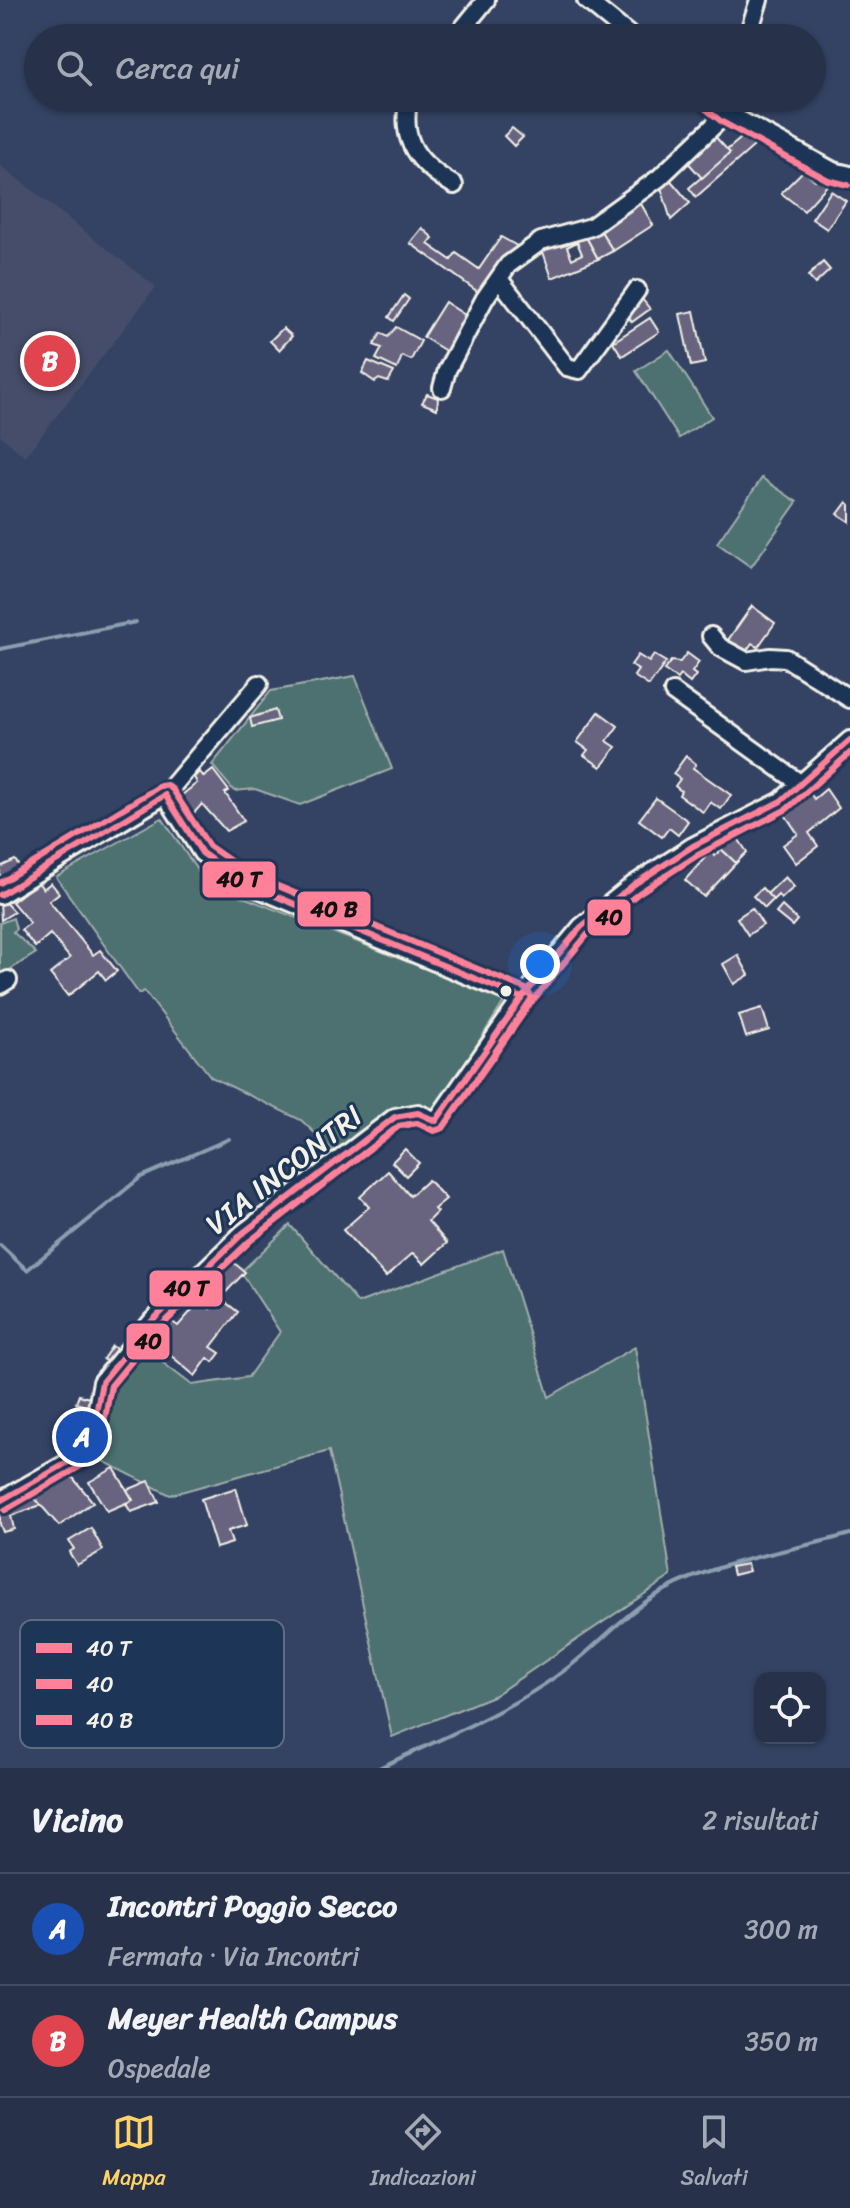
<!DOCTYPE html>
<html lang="it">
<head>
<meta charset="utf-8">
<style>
	:root { --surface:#27324a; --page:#2f3a51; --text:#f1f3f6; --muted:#a4aab5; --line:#434d62; --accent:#ffd166 }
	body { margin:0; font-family:Sriracha,sans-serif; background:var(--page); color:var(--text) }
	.controls { position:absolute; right:24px; bottom:24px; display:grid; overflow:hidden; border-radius:16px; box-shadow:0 2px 6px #0004 }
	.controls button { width:72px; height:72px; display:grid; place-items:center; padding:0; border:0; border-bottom:2px solid var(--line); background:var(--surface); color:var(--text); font:40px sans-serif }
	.you { position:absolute; left:540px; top:964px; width:28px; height:28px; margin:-20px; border:6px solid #fff; border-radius:50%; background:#1a73e8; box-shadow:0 0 0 12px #1a73e833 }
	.badge { display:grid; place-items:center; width:52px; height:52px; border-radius:50%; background:var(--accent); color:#fff; font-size:26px; font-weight:700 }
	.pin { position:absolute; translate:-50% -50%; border:4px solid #fff; box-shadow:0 2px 8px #0006 }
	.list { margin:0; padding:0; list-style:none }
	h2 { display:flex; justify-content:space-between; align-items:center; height:104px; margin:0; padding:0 32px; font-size:34px }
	h2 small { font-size:26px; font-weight:400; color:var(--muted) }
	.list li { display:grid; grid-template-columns:52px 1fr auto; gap:24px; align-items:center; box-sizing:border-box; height:112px; padding:0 32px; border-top:2px solid var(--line) }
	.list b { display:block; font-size:30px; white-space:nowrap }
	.list p { margin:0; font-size:26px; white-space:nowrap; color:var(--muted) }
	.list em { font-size:26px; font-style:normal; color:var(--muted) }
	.icon { flex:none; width:44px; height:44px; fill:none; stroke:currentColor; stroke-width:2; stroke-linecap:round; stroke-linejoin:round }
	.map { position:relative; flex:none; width:850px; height:1768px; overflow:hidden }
	.search { position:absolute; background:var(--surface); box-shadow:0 2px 6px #0004; left:24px; right:24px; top:24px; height:88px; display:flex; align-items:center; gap:20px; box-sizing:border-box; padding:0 28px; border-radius:44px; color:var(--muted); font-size:30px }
	.sheet { height:328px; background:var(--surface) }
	nav { display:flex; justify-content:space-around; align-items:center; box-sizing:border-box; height:112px; border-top:2px solid var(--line); background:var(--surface); font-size:22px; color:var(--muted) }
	nav a { display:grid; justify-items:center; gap:4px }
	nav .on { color:var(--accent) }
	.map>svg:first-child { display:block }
	.built { fill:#444d6b }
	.green { fill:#4d6f70; stroke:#a0b0ac; stroke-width:2 }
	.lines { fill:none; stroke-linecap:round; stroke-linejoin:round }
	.stream { stroke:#8a9fb0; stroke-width:4 }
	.building { fill:#68637f; stroke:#f4f1e8; stroke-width:2; fill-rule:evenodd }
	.minor-casing { stroke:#f4f1e8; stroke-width:22 }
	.minor { stroke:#1d3557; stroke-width:16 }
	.bus-1-casing { stroke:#1d3557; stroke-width:12 }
	.bus-2-casing { stroke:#1d3557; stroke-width:12 }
	.bus-3-casing { stroke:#1d3557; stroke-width:12 }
	.bus-1 { stroke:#ff8099; stroke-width:6 }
	.bus-2 { stroke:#ff8099; stroke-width:6 }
	.bus-3 { stroke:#ff8099; stroke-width:6 }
	.bus-dot { fill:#f4f1e8; stroke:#1d3557; stroke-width:3 }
	.labels { text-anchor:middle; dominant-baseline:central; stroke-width:6; stroke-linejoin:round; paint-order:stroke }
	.street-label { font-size:30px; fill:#f4f1e8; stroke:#1d3557 }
	.key { fill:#1d3557; stroke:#5e6d82; stroke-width:2 }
	.key-label { font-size:22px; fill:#f4f1e8 }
	.line-badge { stroke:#1d3557; stroke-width:3 }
	.pale-badge-label { font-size:22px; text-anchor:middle; font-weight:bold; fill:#111 }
</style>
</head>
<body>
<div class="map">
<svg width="850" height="1768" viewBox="0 0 850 1768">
	<rect width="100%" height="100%" fill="#344363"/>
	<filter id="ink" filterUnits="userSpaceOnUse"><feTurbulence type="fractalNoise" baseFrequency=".0125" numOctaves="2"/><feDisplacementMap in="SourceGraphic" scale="16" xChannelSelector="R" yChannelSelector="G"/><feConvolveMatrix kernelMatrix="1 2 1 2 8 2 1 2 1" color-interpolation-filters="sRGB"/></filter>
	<g filter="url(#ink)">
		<path class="built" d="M 0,165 L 156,287 L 25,457 L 0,435 Z"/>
		<g class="green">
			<path d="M 669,350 L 712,417 L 679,438 L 636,371 Z"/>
			<path d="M 762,478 L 797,502 L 751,567 L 717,543 Z"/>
			<path d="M 355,676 L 392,769 L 300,805 L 255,789 L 234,791 L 212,765 L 271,691 Z"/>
			<path d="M 162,818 L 205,882 L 505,1000 L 434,1113 L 415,1108 L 337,1154 L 301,1120 L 211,1077 L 144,991 L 139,994 L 56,877 Z"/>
			<path d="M 13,918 L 16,929 L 13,932 L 36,953 L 0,976 L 0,923 Z"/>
			<path d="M 290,1225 L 358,1303 L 503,1249 L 549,1397 L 635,1347 L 671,1576 L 495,1695 L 392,1737 L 329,1451 L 170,1495 L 99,1459 L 114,1383 L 146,1350 L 192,1385 L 248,1377 L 280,1332 L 241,1272 Z"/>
		</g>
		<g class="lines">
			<g class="stream">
				<path d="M 0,649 L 136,622"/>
				<path d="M 0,1245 L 27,1270 L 141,1177 L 229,1139"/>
				<path d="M 379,1768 C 439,1739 504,1714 558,1675 C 595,1650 623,1613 663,1591 C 720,1560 788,1552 850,1534"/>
			</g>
		</g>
		<g class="building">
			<path d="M 512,128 L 523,137 L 514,146 L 504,136 Z"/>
			<path d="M 752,129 L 761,140 L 696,197 L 689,188 L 730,153 L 727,150 Z"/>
			<path d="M 713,134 L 730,153 L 702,178 L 685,159 Z"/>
			<path d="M 803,171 L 815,180 L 820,173 L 831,181 L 804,211 L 781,193 Z"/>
			<path d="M 667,176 L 690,203 L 671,220 L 659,181 Z"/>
			<path d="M 831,191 L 846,201 L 827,229 L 812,219 Z"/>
			<path d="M 640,202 L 653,225 L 613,251 L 599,228 Z"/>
			<path d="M 422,228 L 433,238 L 428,244 L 451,260 L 456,253 L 479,269 L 501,237 L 517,246 L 481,294 L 410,243 Z"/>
			<path d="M 599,228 L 613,251 L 598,259 L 586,237 Z"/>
			<path d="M 580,233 L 583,239 L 586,237 L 598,259 L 552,278 L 541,246 ZM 577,242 L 582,254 L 572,259 L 567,247 Z"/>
			<path d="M 823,262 L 830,270 L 815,284 L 808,276 Z"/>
			<path d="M 404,295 L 409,299 L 394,321 L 389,317 Z"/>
			<path d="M 642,299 L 650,309 L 632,322 L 625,312 Z"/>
			<path d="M 445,302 L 471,319 L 449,353 L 423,337 Z"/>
			<path d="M 694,311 L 705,363 L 691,366 L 680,314 Z"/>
			<path d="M 650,318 L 659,332 L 622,356 L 613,342 Z"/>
			<path d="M 396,327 L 421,341 L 411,360 L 402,356 L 397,369 L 376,359 L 382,348 L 374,345 L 381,333 L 388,337 Z"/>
			<path d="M 283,328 L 292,336 L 279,350 L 270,341 Z"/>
			<path d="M 368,361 L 394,372 L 388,382 L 379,379 L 375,382 L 362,373 Z"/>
			<path d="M 427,394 L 438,398 L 437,409 L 422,403 Z"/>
			<path d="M 847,502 L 850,505 L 850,522 L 838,514 Z"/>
			<path d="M 752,606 L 775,623 L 758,647 L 752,643 L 745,653 L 728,640 Z"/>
			<path d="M 687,653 L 699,662 L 692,672 L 696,675 L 690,683 L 680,675 L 677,679 L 664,670 L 671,661 L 680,662 Z"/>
			<path d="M 638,655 L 649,662 L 654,655 L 666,662 L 649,686 L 634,676 L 638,670 L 631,665 Z"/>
			<path d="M 275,710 L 278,720 L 252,727 L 250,718 Z"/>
			<path d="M 599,712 L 618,726 L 607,741 L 616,747 L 601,767 L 584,755 L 588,750 L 577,742 Z"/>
			<path d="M 686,756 L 696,764 L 693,768 L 731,795 L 721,809 L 710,802 L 703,812 L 679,795 L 681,791 L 675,786 L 680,779 L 673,774 Z"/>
			<path d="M 213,770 L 229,791 L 225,793 L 244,821 L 226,831 L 202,804 L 187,821 L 177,799 L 197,783 L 194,777 L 200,772 L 204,777 Z"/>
			<path d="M 826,789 L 839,808 L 809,833 L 818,846 L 796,863 L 783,845 L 798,834 L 780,807 L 808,790 L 814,799 Z"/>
			<path d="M 656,798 L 688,821 L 678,835 L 669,828 L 662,837 L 639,820 Z"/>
			<path d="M 737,837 L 747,852 L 736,863 L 721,849 Z"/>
			<path d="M 721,849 L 736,863 L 704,897 L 685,880 L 710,852 L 715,856 Z"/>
			<path d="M 15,860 L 26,876 L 0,890 L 0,867 Z"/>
			<path d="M 785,877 L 794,887 L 781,899 L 778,895 L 773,900 L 767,894 Z"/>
			<path d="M 38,882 L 43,889 L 51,883 L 59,893 L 49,901 L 93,955 L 100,950 L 117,971 L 106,980 L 99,971 L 68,996 L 50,974 L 70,958 L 50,934 L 35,947 L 21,930 L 30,923 L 12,902 Z"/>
			<path d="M 762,888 L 773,900 L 765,908 L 753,896 Z"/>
			<path d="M 2,899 L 14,912 L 1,920 L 0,901 Z"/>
			<path d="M 782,906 L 797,920 L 792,926 L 776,913 Z"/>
			<path d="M 752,908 L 763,925 L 748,935 L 737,918 Z"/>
			<path d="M 738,955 L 749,975 L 734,984 L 723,964 Z"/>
			<path d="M 762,1008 L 769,1030 L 746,1037 L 739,1015 Z"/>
			<path d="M 405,1149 L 419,1163 L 406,1176 L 392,1162 Z"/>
			<path d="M 388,1171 L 410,1196 L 428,1180 L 446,1199 L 434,1209 L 437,1212 L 428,1221 L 447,1243 L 424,1264 L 413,1253 L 386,1277 L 343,1230 L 369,1207 L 360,1197 Z"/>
			<path d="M 233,1262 L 245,1272 L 210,1309 L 190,1293 L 217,1268 L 223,1272 Z"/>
			<path d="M 220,1298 L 238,1312 L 211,1347 L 220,1353 L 213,1362 L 208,1358 L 195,1376 L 148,1336 L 168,1319 L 178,1326 L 200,1301 L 210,1309 Z"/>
			<path d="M 112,1346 L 118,1350 L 108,1363 L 103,1359 Z"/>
			<path d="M 79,1395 L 93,1399 L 91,1407 L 76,1403 Z"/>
			<path d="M 114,1468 L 133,1500 L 107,1511 L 89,1482 Z"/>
			<path d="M 69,1473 L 93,1502 L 59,1526 L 32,1495 Z"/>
			<path d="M 149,1481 L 159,1502 L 131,1512 L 126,1504 L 133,1500 L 127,1490 Z"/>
			<path d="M 236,1488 L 247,1525 L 228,1531 L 232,1543 L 216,1548 L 201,1499 Z"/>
			<path d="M 32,1495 L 41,1505 L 11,1516 L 14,1529 L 3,1532 L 0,1524 L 0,1510 Z"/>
			<path d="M 91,1528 L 103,1550 L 77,1565 L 69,1552 L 74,1549 L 69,1541 Z"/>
			<path d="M 747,1564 L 749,1571 L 733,1575 L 731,1567 Z"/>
		</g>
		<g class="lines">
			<defs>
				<g id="minor">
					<path d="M 586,0 L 633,38"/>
					<path d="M 455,38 L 486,0"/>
					<path d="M 747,38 L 759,0"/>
					<path d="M 409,98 C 399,141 418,164 454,185"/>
					<path d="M 708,98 L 727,113 L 833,171 L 850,175"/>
					<path d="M 499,279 L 567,367 L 579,370 L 637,290"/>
					<path d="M 442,388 L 447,370 L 485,298 L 508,265 L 541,241 L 591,227 L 659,178 L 727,113 L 731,98"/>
					<path d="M 711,636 L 720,647 L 746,661 L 770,657 L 786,658 L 850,699"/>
					<path d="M 673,692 L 801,784"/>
					<path d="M 165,795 L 202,853 L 244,883 L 522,998"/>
					<path d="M 0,895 L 165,795 L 259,684"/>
					<path d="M 0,985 L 8,980"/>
					<path d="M 0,1501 L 79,1456 L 92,1434 L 102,1382 L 152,1321 L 243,1233 L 395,1117 L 418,1113 L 436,1121 L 522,998 L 581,927 L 633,885 L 693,846 L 781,801 L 850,740"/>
				</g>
			</defs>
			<use href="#minor" class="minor-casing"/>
			<use href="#minor" class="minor"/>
			<defs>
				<g id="bus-1">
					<path d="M 0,895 L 165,795 L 202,853 L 244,883 L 522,998"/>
					<path d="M 0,1501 L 79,1456 L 92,1434 L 102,1382 L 152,1321 L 243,1233 L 395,1117 L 418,1113 L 436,1121 L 522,998 L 581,927 L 633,885 L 693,846 L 781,801 L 850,740"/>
				</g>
				<g id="bus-2">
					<path d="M 702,106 L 722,122 L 828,180 L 848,185"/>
					<path d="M 5,1510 L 86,1463 L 101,1438 L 111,1386 L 159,1328 L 250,1241 L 399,1126 L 417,1123 L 434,1131 L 443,1128 L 530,1004 L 588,934 L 639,893 L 698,855 L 787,809 L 850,753"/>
				</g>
				<path id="bus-3" d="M 0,883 L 160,786 L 167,785 L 173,790 L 209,846 L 249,874 L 526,989 L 532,998 L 443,1128 L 434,1131 L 417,1123 L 399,1126 L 250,1241 L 159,1328 L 111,1386 L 101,1438 L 86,1463 L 5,1510"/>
			</defs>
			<use href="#bus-1" class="bus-1-casing"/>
			<use href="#bus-2" class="bus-2-casing"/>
			<use href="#bus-3" class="bus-3-casing"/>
			<use href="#bus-1" class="bus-1"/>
			<use href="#bus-2" class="bus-2"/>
			<use href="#bus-3" class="bus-3"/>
		</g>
	</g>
	<circle class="bus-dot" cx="506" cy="991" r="7"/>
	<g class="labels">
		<g class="street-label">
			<text transform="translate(284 1170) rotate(-38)">VIA INCONTRI</text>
		</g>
	</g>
	<rect x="20" y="1620" width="264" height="128" rx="12" class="key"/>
	<rect x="36" y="1643" width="36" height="10" fill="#ff8099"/>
	<rect x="36" y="1679" width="36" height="10" fill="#ff8099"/>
	<rect x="36" y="1715" width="36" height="10" fill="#ff8099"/>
	<g class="key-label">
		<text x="86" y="1656">40 T</text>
		<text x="86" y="1692">40</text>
		<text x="86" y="1728">40 B</text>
	</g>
	<g class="line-badge">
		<rect x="201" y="860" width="76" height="39" rx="8" fill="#ff8099"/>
		<rect x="296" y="890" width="76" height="38" rx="8" fill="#ff8099"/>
		<rect x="586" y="898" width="46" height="39" rx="8" fill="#ff8099"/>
		<rect x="148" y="1269" width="76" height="39" rx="8" fill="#ff8099"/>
		<rect x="125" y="1322" width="46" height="39" rx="8" fill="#ff8099"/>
	</g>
	<g class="pale-badge-label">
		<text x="239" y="887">40 T</text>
		<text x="334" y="917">40 B</text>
		<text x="609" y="925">40</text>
		<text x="186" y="1296">40 T</text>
		<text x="148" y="1349">40</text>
	</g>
</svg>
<div class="controls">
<button><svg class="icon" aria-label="locate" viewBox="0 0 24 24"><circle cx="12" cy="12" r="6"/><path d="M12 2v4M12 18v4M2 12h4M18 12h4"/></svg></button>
</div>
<div class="you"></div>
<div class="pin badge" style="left:82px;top:1437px;background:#1a4fb4">A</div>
<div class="pin badge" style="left:50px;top:361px;background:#e0444e">B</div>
<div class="search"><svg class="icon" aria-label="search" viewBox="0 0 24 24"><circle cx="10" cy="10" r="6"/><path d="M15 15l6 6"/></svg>Cerca qui</div>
</div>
<section class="sheet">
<h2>Vicino<small>2 risultati</small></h2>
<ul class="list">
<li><span class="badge" style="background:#1a4fb4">A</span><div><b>Incontri Poggio Secco</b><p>Fermata · Via Incontri</p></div><em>300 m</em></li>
<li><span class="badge" style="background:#e0444e">B</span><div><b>Meyer Health Campus</b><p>Ospedale</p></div><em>350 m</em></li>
</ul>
</section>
<nav>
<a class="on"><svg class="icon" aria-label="map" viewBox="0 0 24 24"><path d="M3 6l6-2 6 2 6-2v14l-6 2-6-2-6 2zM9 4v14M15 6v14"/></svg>Mappa</a>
<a><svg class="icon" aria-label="directions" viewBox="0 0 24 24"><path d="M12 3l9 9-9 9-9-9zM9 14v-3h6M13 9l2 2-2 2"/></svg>Indicazioni</a>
<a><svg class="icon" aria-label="saved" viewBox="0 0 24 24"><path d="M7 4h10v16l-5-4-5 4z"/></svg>Salvati</a>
</nav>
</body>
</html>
